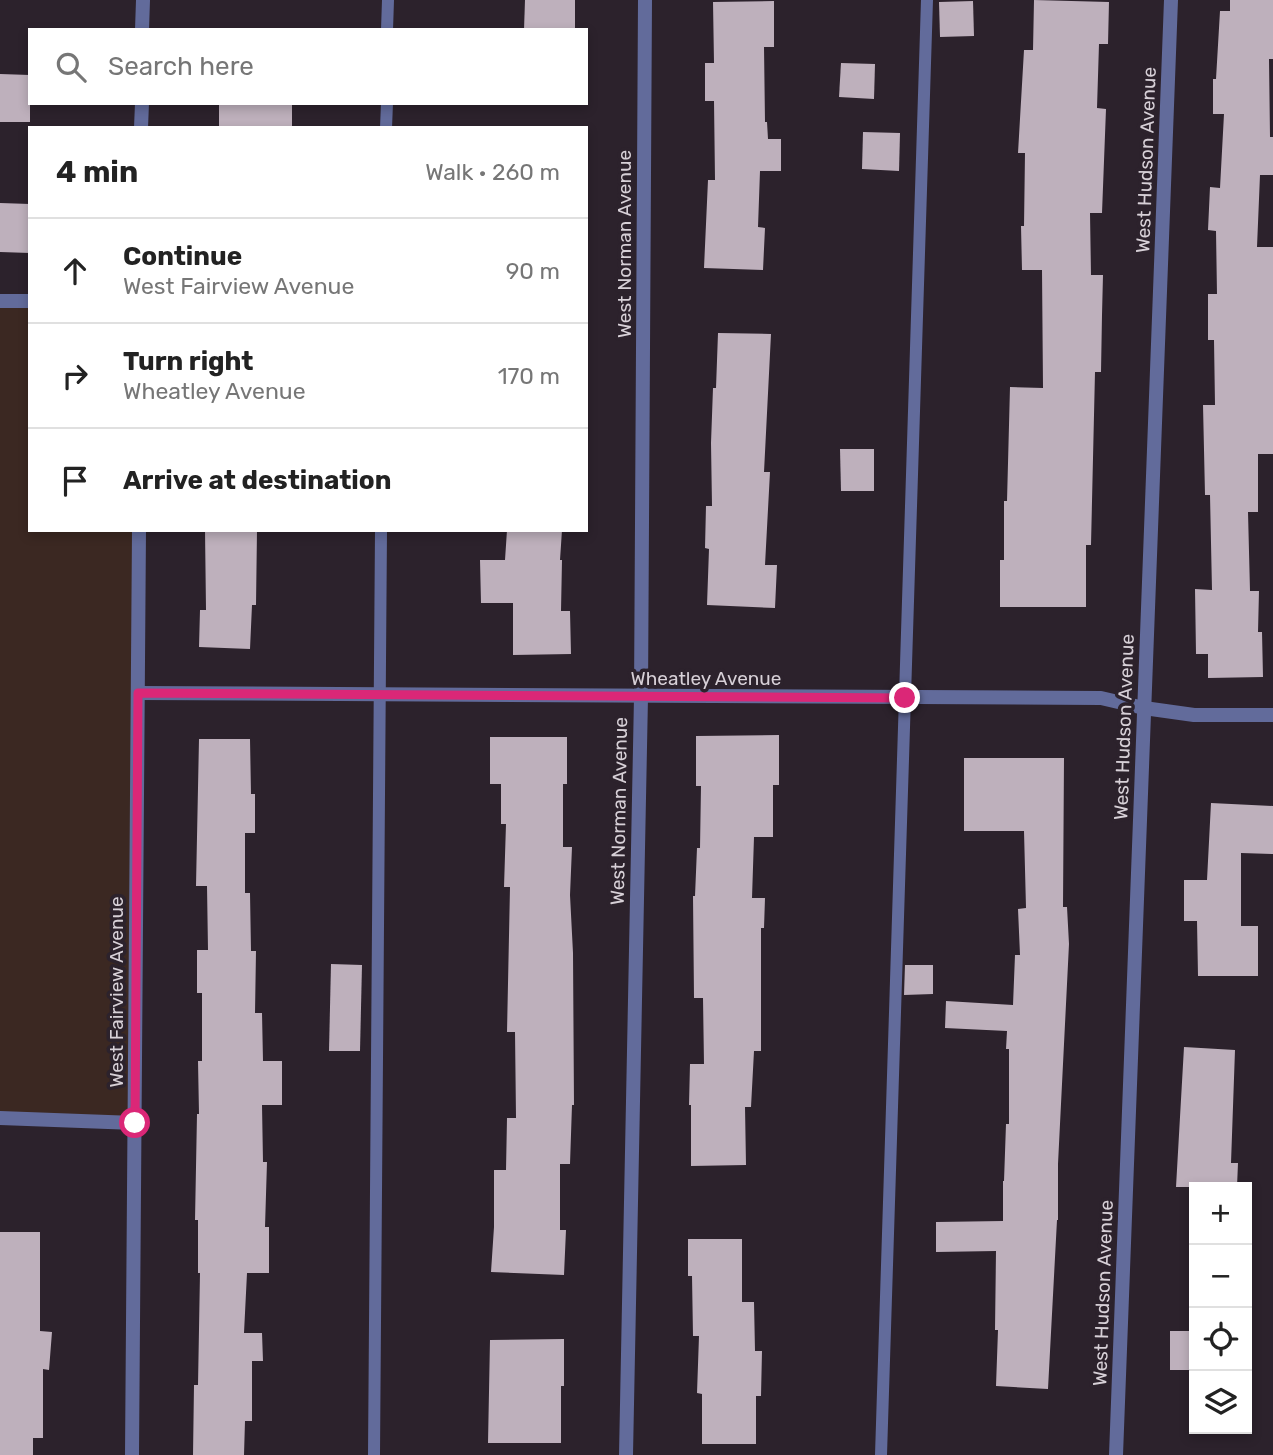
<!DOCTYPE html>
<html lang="en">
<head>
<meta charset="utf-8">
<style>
	:root { --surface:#fff; --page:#f2f2f2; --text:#222; --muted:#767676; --line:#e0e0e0 }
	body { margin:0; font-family:Rubik,sans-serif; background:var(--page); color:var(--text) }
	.controls { position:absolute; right:21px; bottom:21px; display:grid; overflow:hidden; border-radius:0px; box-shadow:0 4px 10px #0003 }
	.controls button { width:63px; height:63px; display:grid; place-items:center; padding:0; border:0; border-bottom:2px solid var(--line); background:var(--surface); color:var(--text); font:35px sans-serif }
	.stop { position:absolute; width:21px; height:21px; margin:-16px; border:5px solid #db2777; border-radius:50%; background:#fff }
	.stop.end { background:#db2777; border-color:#fff; box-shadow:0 2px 7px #0008 }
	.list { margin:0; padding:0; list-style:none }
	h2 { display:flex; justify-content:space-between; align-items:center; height:91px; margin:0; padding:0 28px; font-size:30px }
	h2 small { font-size:23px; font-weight:400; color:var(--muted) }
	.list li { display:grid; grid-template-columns:46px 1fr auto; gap:21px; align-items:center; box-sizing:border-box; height:105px; padding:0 28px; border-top:2px solid var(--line) }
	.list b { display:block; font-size:26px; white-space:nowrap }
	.list p { margin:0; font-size:23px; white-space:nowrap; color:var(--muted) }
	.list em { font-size:23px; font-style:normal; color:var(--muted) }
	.icon { flex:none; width:38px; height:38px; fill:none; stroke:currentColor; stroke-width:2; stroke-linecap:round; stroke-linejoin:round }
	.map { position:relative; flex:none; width:1273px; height:1455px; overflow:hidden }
	.search { position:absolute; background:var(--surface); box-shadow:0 4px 10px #0003; left:28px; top:28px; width:560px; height:77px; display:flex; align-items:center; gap:18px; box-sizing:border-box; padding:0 24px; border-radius:0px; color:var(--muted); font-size:26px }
	.panel { position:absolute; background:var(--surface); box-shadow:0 4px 10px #0003; left:28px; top:126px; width:560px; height:406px; border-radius:0px }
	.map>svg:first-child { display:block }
	.education { fill:#3b2822 }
	.building { fill:#beb0bc }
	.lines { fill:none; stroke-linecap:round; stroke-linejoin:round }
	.service { stroke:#626b9b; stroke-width:12 }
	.minor { stroke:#626b9b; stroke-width:14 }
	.tertiary { stroke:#626b9b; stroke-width:14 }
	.route { stroke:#db2777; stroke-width:9 }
	.labels { text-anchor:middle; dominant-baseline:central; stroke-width:7; stroke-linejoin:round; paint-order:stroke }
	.street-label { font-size:19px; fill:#d7d0d7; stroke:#2c222c }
</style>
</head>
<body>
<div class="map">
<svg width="1273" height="1455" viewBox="0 0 1273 1455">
	<rect width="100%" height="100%" fill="#2c222c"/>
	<path class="education" d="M 0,301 L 30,301 L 30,530 L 139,530 L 135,1123 L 0,1118 Z"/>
	<g class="building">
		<path d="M 525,0 L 575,0 L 575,30 L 524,30 Z"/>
		<path d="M 1034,0 L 1109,2 L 1108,44 L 1099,44 L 1097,108 L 1106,109 L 1102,213 L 1090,213 L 1091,275 L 1103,275 L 1102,315 L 1101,372 L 1095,372 L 1091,545 L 1086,545 L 1086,607 L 1000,607 L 1000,560 L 1004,560 L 1004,501 L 1007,501 L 1010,387 L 1043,388 L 1042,270 L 1022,270 L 1021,226 L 1024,226 L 1025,153 L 1018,153 L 1024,50 L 1033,50 Z"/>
		<path d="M 1230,0 L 1273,0 L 1273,59 L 1269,59 L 1270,137 L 1273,137 L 1273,175 L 1260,175 L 1257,247 L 1273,247 L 1273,454 L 1258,454 L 1258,512 L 1248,512 L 1250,591 L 1259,591 L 1258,632 L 1262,632 L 1263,677 L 1208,678 L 1208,654 L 1196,654 L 1195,589 L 1212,590 L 1210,495 L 1205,495 L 1203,405 L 1215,405 L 1214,340 L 1208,340 L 1208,294 L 1217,294 L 1216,231 L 1208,230 L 1210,187 L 1220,188 L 1224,114 L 1213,114 L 1213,79 L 1216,79 L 1220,11 L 1230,11 Z"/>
		<path d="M 774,1 L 774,47 L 764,47 L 765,122 L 767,122 L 768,139 L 781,139 L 781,171 L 760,171 L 758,227 L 765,228 L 763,270 L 704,268 L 708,180 L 715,180 L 714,101 L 705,101 L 705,63 L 714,63 L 713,2 Z"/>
		<path d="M 973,1 L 974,36 L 940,37 L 939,2 Z"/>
		<path d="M 841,63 L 875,64 L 874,99 L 839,97 Z"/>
		<path d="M 0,74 L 30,75 L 30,122 L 0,122 Z"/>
		<rect x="219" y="103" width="73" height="25"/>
		<path d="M 863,132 L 900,133 L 899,171 L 862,169 Z"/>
		<path d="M 0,203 L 30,204 L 30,253 L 0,252 Z"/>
		<path d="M 718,333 L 771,334 L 764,472 L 770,472 L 765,565 L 777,565 L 775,608 L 707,605 L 709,549 L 705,548 L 706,506 L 712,506 L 711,443 L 713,388 L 716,388 Z"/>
		<path d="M 840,449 L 874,449 L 874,491 L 841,491 Z"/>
		<path d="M 205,530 L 257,530 L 256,605 L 252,605 L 250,649 L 199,647 L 200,610 L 206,610 Z"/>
		<path d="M 507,530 L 562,530 L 560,560 L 562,560 L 561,611 L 570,611 L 571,654 L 513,655 L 513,603 L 481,603 L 480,560 L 505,560 Z"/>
		<path d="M 779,735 L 779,785 L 773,785 L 773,837 L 754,837 L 752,898 L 765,898 L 764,928 L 761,928 L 761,1051 L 754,1051 L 751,1107 L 745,1107 L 746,1165 L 691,1166 L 691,1105 L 689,1105 L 690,1064 L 704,1064 L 703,998 L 694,998 L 693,896 L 695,896 L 697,848 L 700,848 L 701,786 L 696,786 L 696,736 Z"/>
		<path d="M 490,737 L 567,737 L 567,784 L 563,784 L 563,847 L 572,847 L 570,895 L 573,953 L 574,1105 L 572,1105 L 570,1164 L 560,1164 L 560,1230 L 566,1230 L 564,1275 L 491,1272 L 494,1227 L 494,1170 L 506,1170 L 507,1118 L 516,1118 L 515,1032 L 507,1032 L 510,887 L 504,887 L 506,824 L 501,824 L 501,784 L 490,784 Z"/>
		<path d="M 199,739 L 250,739 L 251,794 L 255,794 L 255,833 L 245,833 L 245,893 L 250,893 L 251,951 L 256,951 L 255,1013 L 262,1013 L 263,1061 L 282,1061 L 282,1105 L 262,1105 L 263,1162 L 267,1162 L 265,1227 L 269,1227 L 269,1273 L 247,1273 L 244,1333 L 262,1333 L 263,1361 L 252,1361 L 252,1421 L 245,1421 L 244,1455 L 193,1455 L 194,1385 L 198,1385 L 200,1273 L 198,1273 L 198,1220 L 195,1220 L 197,1114 L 199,1114 L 198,1061 L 202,1061 L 202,993 L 197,993 L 197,950 L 208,950 L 207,886 L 196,886 Z"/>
		<path d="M 964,758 L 1064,758 L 1063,907 L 1067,907 L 1069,944 L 1058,1164 L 1058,1220 L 1057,1220 L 1048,1389 L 996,1386 L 998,1330 L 995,1330 L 996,1251 L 936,1252 L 936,1222 L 1003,1221 L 1003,1181 L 1004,1181 L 1006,1124 L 1009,1124 L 1009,1049 L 1006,1049 L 1007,1031 L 945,1028 L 946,1001 L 1013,1005 L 1015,955 L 1020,955 L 1018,909 L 1026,908 L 1024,831 L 964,831 Z"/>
		<path d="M 1211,803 L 1273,806 L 1273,854 L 1241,853 L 1241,926 L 1258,926 L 1258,976 L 1198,976 L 1197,921 L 1184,921 L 1184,880 L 1207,880 Z"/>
		<path d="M 331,964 L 362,965 L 360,1051 L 329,1051 Z"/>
		<path d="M 905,965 L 933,965 L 933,994 L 904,995 Z"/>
		<path d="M 1184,1047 L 1235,1050 L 1231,1163 L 1238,1163 L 1237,1187 L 1176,1187 Z"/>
		<path d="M 0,1232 L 40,1232 L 40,1331 L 52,1332 L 49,1370 L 43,1369 L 43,1438 L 33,1438 L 33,1455 L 0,1455 Z"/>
		<path d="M 688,1239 L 742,1239 L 742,1302 L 754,1302 L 755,1351 L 762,1351 L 761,1396 L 756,1396 L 756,1444 L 702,1444 L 702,1394 L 697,1393 L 699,1336 L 693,1336 L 692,1276 L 688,1276 Z"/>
		<rect x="1170" y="1331" width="24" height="39"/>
		<path d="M 564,1339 L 564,1386 L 561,1386 L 561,1443 L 488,1443 L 490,1340 Z"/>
	</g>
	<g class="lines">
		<g class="service">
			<path d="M 387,30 L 388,0"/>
			<path d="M 386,128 L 387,103"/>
			<path d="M 374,1455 L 381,530"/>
			<path d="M 881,1455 L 927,0"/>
		</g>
		<g class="minor">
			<path d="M 0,301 L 30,301"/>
			<path d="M 138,693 L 1101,698 L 1144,708 L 1194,715 L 1273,715"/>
			<path d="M 0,1118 L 135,1123"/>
			<path d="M 626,1455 L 641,697 L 645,0"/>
			<path d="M 1116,1455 L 1171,0"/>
		</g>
		<g class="tertiary">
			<path d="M 142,30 L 143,0"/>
			<path d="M 141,128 L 142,103"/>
			<path d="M 132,1455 L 139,530"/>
		</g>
	</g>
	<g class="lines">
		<path class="route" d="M 135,1123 L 138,693 L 905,698"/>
	</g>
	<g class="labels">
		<g class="street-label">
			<text transform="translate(1146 160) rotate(-88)">West Hudson Avenue</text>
			<text transform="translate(624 244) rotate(-90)">West Norman Avenue</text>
			<text x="706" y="678">Wheatley Avenue</text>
			<text transform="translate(1124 727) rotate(-88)">West Hudson Avenue</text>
			<text transform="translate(619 811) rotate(-89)">West Norman Avenue</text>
			<text transform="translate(116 992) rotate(-90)">West Fairview Avenue</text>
			<text transform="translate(1103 1293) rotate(-88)">West Hudson Avenue</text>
		</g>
	</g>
</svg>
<div class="controls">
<button>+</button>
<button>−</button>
<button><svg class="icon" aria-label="locate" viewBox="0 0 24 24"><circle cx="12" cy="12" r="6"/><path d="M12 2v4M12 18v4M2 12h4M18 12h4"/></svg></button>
<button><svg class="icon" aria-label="layers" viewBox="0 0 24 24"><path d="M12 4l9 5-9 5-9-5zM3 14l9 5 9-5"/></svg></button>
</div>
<div class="stop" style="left:135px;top:1123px"></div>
<div class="stop end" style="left:905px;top:698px"></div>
<div class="search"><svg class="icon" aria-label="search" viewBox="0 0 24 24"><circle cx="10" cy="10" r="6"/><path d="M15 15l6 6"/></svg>Search here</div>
<section class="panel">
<h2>4 min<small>Walk · 260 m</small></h2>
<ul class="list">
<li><svg class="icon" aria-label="ahead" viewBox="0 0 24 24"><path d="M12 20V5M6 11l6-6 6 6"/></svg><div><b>Continue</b><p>West Fairview Avenue</p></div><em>90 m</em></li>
<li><svg class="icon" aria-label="right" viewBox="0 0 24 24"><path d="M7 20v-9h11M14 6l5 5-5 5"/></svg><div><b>Turn right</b><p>Wheatley Avenue</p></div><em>170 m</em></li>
<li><svg class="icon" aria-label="arrive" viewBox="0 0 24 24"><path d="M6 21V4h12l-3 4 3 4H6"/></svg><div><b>Arrive at destination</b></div></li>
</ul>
</section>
</div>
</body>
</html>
